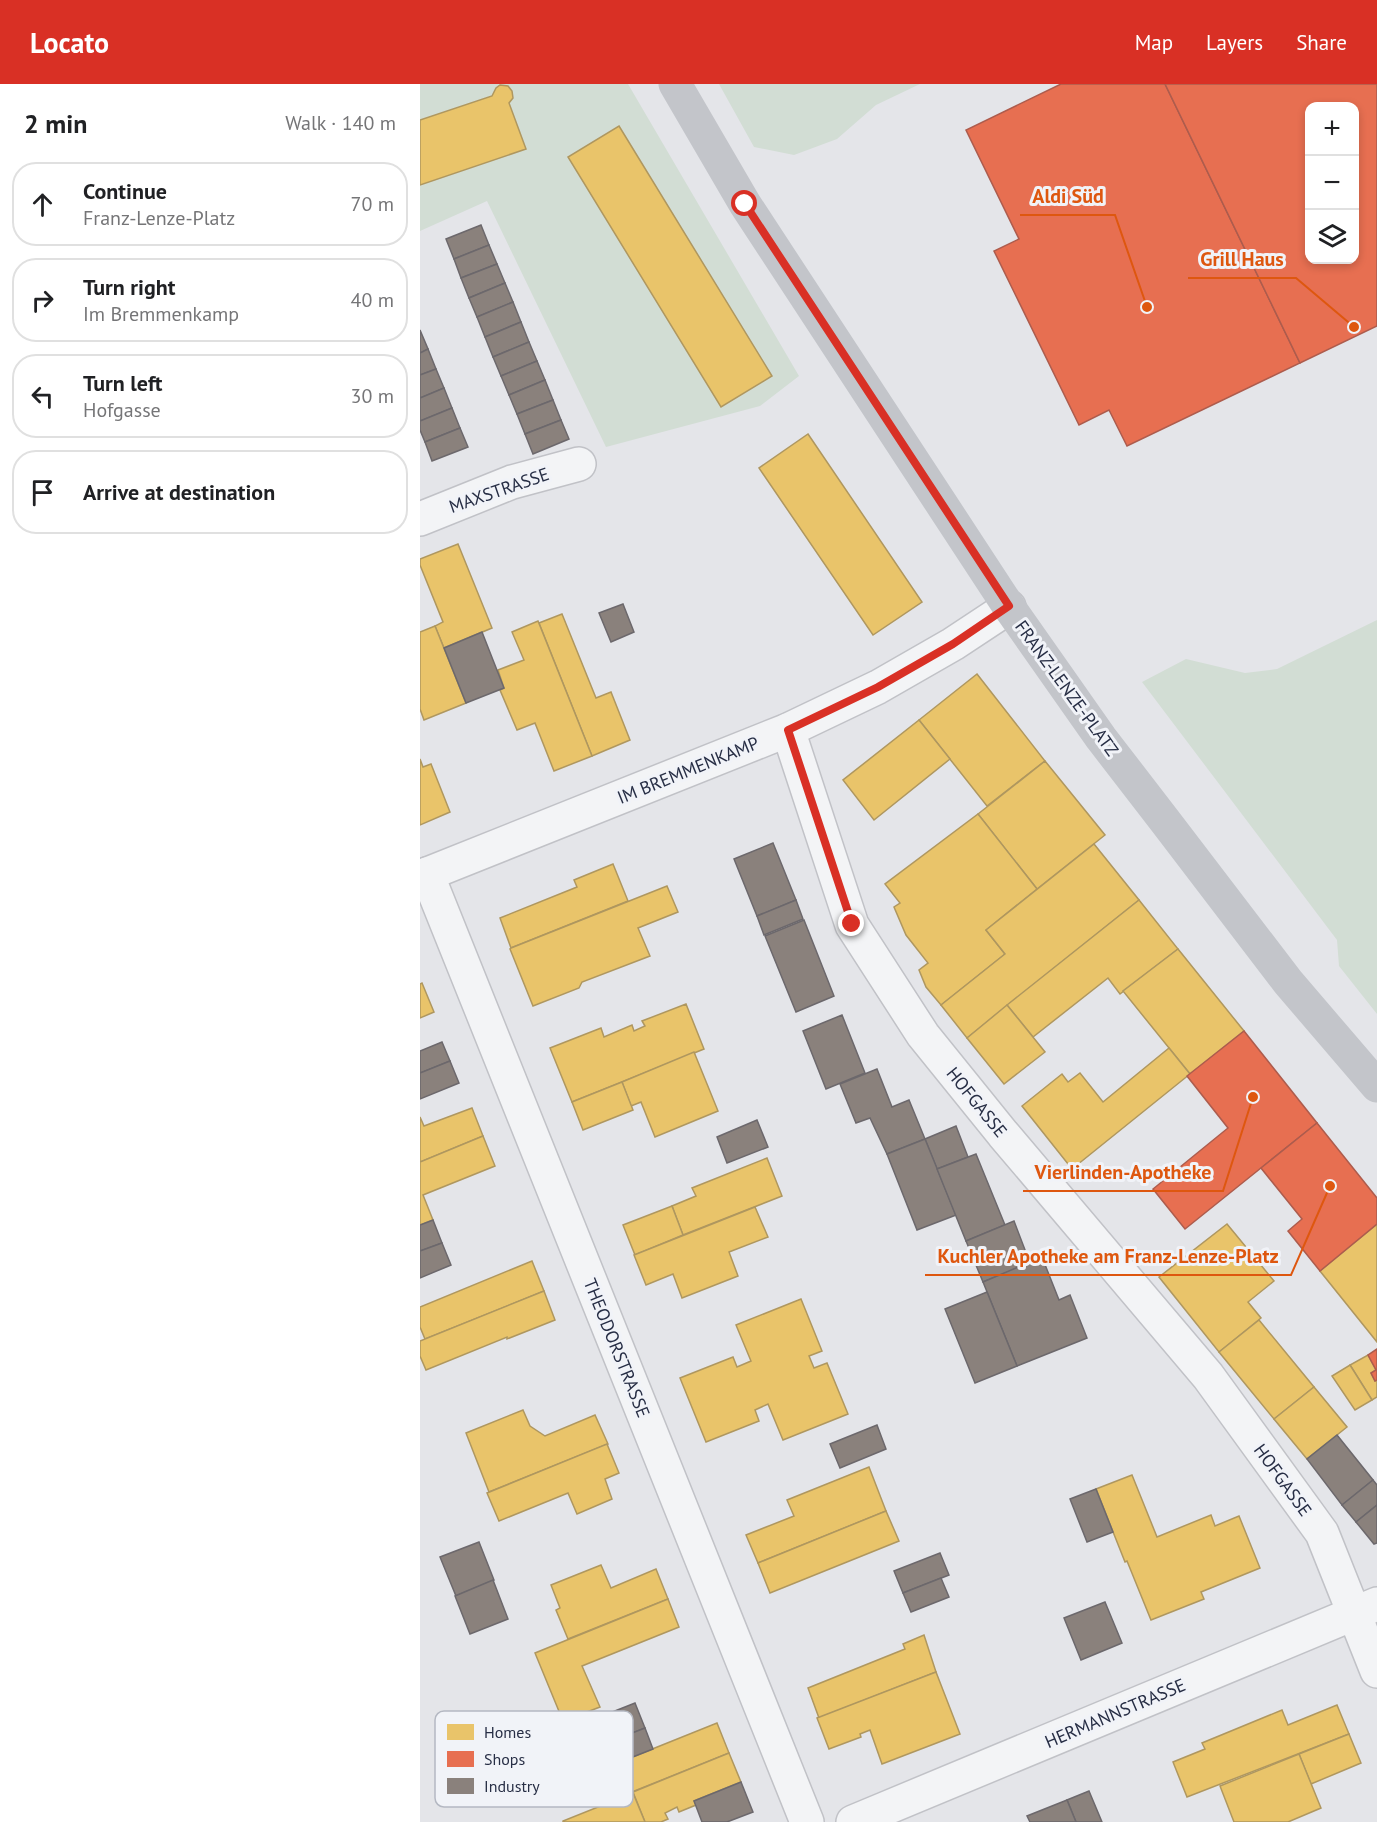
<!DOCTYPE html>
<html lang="en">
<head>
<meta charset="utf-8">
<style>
	:root { --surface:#fff; --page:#f6f6f6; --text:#202124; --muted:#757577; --line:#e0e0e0; --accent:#d93025 }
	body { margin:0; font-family:"PT Sans",sans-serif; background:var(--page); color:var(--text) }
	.controls { position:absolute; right:18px; top:18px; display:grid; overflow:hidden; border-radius:12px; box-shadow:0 3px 9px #0003 }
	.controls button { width:54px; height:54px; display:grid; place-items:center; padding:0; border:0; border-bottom:2px solid var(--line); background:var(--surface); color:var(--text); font:30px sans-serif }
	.stop { position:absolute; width:18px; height:18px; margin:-14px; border:4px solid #d93025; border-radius:50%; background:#fff }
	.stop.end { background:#d93025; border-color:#fff; box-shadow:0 2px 6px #0008 }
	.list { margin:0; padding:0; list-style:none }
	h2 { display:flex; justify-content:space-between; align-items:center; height:78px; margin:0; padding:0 24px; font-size:26px }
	h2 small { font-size:20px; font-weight:400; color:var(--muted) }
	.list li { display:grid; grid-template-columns:39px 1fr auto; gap:18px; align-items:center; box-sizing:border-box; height:84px; margin:0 12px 12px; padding:0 12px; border:2px solid var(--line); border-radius:24px }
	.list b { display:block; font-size:22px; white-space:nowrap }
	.list p { margin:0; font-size:20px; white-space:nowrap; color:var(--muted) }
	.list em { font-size:20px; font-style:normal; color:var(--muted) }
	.icon { flex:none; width:33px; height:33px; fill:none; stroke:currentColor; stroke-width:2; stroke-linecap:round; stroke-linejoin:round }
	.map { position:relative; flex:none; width:957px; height:1738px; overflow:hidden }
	header { display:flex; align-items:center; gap:36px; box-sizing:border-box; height:84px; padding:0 30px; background:var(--accent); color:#fff }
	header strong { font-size:28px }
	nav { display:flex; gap:33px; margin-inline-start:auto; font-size:21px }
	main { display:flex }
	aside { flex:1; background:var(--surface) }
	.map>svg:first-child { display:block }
	.green { fill:#d2ddd4 }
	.homes { fill:#e9c46a; stroke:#af975f; stroke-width:1.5 }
	.shops { fill:#e76f51; stroke:#ad5c4d; stroke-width:1.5; fill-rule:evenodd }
	.industry { fill:#8a817c; stroke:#6c686c; stroke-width:1.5 }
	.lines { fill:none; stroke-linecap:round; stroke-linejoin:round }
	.street-casing { stroke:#c1c2c7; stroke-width:36 }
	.street { stroke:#f3f4f6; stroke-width:33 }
	.secondary { stroke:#c3c5ca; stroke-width:33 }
	.route { stroke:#d93025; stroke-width:8 }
	.labels { text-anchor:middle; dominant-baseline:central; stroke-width:6; stroke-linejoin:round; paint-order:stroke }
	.street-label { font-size:18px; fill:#272e45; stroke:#f1f3f8 }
	.key { fill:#f1f3f8; stroke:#b4b8c2; stroke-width:1.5 }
	.key-label { font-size:16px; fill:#272e45 }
	.leader { fill:none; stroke:#de570f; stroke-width:2 }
	.callout-dot { fill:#de570f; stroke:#f1f3f8; stroke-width:2 }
	.callout-label { font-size:20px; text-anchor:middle; font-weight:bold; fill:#de570f; stroke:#f1f3f8; stroke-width:6; stroke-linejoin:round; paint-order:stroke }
</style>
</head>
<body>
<header>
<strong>Locato</strong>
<nav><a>Map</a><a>Layers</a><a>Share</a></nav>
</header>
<main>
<aside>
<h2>2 min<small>Walk · 140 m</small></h2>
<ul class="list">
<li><svg class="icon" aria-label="ahead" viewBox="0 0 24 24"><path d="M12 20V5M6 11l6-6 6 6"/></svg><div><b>Continue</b><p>Franz-Lenze-Platz</p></div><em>70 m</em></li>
<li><svg class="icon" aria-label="right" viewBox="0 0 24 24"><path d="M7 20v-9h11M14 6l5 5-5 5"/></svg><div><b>Turn right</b><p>Im Bremmenkamp</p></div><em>40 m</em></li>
<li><svg class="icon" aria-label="left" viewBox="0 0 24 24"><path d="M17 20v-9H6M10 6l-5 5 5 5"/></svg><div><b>Turn left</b><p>Hofgasse</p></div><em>30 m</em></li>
<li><svg class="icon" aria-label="arrive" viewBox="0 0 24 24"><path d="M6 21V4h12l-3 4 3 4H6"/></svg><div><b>Arrive at destination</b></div></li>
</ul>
</aside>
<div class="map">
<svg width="957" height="1738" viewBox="0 0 957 1738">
	<rect width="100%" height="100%" fill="#e4e5e9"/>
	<g class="green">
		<path d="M 0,0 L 208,0 L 379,292 L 340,322 L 186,363 L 67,117 L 0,147 Z"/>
		<path d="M 299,0 L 500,0 L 456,21 L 417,55 L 374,71 L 334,63 Z"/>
		<path d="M 957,536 L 957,930 L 919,882 L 917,856 L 722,598 L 766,575 L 825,589 L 857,585 Z"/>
	</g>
	<g class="homes">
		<path d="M 80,1 L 88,2 L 92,7 L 93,14 L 89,19 L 106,65 L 0,101 L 0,36 L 72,12 L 76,4 Z"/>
		<path d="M 199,42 L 352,292 L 301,323 L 148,73 Z"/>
		<path d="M 388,350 L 502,518 L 453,551 L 339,384 Z"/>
		<path d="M 38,460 L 72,544 L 24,564 L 15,542 L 23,538 L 0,481 L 0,475 Z"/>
		<path d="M 142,530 L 176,614 L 191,608 L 210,656 L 172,672 L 119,539 Z"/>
		<path d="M 118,537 L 172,672 L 134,687 L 115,639 L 97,646 L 80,606 L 84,604 L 78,586 L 104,576 L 92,548 Z"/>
		<path d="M 15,542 L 46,619 L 4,636 L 0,625 L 0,548 Z"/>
		<path d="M 557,590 L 625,677 L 567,722 L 499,636 Z"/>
		<path d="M 499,636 L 530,675 L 454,736 L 423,696 Z"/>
		<path d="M 0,675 L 3,683 L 11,680 L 30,728 L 0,741 Z"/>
		<path d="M 625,677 L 685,751 L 617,805 L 558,730 Z"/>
		<path d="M 558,730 L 617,805 L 566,846 L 585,870 L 521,921 L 506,903 L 499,886 L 508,879 L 486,851 L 474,823 L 480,819 L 465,800 Z"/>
		<path d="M 674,760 L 719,816 L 547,954 L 521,921 L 585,870 L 566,846 Z"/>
		<path d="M 193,780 L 208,817 L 91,864 L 80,834 L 157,803 L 154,796 Z"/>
		<path d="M 247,802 L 258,828 L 218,844 L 230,872 L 162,898 L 159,904 L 113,922 L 90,865 L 91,864 Z"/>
		<path d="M 719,816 L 758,865 L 700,910 L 688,894 L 613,953 L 587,921 Z"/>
		<path d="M 758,865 L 824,947 L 770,990 L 703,907 Z"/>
		<path d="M 2,899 L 14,928 L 0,934 L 0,900 Z"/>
		<path d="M 266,920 L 284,965 L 152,1018 L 130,964 L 181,944 L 184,953 L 212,941 L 214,947 L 225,942 L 222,937 Z"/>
		<path d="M 587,921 L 625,968 L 584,1000 L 547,954 Z"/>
		<path d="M 749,964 L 770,990 L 652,1085 L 602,1022 L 642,990 L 648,998 L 660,989 L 683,1018 Z"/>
		<path d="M 274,968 L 298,1027 L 235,1053 L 221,1018 L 211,1022 L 202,998 Z"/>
		<path d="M 202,998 L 213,1026 L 163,1046 L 152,1018 Z"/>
		<path d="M 52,1024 L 63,1052 L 0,1078 L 0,1033 L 4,1042 Z"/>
		<path d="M 63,1052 L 75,1082 L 3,1111 L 13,1136 L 0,1141 L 0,1078 Z"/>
		<path d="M 347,1074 L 362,1112 L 263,1151 L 252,1122 L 276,1112 L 272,1104 Z"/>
		<path d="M 252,1122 L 263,1151 L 215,1171 L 203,1141 Z"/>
		<path d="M 335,1123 L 348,1153 L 309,1168 L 318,1192 L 262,1214 L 253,1190 L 226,1201 L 214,1171 Z"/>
		<path d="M 807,1140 L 854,1197 L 828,1218 L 841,1234 L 799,1268 L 739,1193 Z"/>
		<path d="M 957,1140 L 957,1258 L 900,1187 Z"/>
		<path d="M 112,1177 L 124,1207 L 5,1255 L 0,1243 L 0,1223 Z"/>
		<path d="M 124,1207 L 135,1236 L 87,1255 L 87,1253 L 6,1286 L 0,1272 L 0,1257 Z"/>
		<path d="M 381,1215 L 402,1267 L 389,1272 L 394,1284 L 407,1279 L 428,1330 L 363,1356 L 348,1320 L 335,1326 L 339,1337 L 286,1358 L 260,1294 L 313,1273 L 317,1283 L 331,1277 L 316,1241 Z"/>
		<path d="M 839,1236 L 894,1303 L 854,1335 L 799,1268 Z"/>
		<path d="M 948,1271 L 956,1286 L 951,1289 L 955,1297 L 957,1296 L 957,1313 L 952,1316 L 930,1281 Z"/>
		<path d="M 930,1281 L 952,1316 L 935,1326 L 912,1292 Z"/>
		<path d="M 894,1303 L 927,1343 L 887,1375 L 854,1335 Z"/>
		<path d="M 103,1326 L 110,1342 L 125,1352 L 175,1331 L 188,1360 L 69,1408 L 46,1349 Z"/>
		<path d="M 187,1360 L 199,1389 L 185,1395 L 192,1415 L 157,1430 L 148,1409 L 79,1437 L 67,1409 Z"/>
		<path d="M 449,1383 L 466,1427 L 338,1479 L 326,1451 L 374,1432 L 367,1416 Z"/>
		<path d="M 712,1391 L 737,1453 L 791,1431 L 795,1442 L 819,1432 L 840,1484 L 781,1508 L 784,1515 L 731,1536 L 707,1477 L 705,1478 L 676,1405 Z"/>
		<path d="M 466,1427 L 479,1457 L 350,1509 L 338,1479 Z"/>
		<path d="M 181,1481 L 191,1504 L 236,1485 L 248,1515 L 148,1555 L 136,1526 L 140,1524 L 131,1501 Z"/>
		<path d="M 248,1515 L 259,1543 L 162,1582 L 180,1623 L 143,1637 L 115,1569 Z"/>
		<path d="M 504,1551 L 516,1588 L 399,1634 L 388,1604 L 485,1565 L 483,1560 Z"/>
		<path d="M 516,1588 L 540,1650 L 462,1680 L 450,1646 L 440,1650 L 441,1653 L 409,1665 L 397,1634 Z"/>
		<path d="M 917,1621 L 929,1650 L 767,1713 L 753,1678 L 785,1665 L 782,1659 L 862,1626 L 868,1641 Z"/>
		<path d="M 297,1639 L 309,1669 L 202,1712 L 190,1682 Z"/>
		<path d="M 929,1650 L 941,1679 L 891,1700 L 879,1670 Z"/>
		<path d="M 309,1669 L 321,1698 L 274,1717 L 276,1721 L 259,1728 L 257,1723 L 245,1729 L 248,1735 L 241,1738 L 225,1738 L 213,1708 Z"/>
		<path d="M 879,1670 L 901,1724 L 868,1738 L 814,1738 L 800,1702 Z"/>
		<path d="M 213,1709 L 225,1738 L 143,1738 L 143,1737 Z"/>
	</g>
	<g class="shops">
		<path d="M 641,0 L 745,0 L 880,279 L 707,362 L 689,326 L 659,341 L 574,167 L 599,155 L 546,46 Z"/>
		<path d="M 745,0 L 957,0 L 957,242 L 880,279 ZM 890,22 L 934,22 L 934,176 L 890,176 Z"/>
		<path d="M 824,947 L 897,1039 L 765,1145 L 733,1105 L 808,1044 L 767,992 Z"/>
		<path d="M 897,1039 L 957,1114 L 957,1140 L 900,1187 L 868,1147 L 882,1135 L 841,1084 Z"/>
		<path d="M 957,1265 L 957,1296 L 955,1297 L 951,1289 L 956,1286 L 948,1271 Z"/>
	</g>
	<g class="industry">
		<path d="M 61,141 L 69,161 L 34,175 L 26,155 Z"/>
		<path d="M 69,161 L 77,180 L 41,194 L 34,175 Z"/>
		<path d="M 77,180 L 85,199 L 49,214 L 41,194 Z"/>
		<path d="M 85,199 L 93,218 L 57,233 L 49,214 Z"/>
		<path d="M 93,218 L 101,238 L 65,253 L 57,233 Z"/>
		<path d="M 101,238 L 109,258 L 73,273 L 65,253 Z"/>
		<path d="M 0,246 L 8,265 L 0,269 Z"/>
		<path d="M 109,258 L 117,277 L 81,292 L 73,273 Z"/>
		<path d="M 8,265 L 16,285 L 0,291 L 0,269 Z"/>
		<path d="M 117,277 L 125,296 L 89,311 L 81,292 Z"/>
		<path d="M 16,285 L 24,304 L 0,314 L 0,291 Z"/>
		<path d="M 125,296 L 133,316 L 97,330 L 89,311 Z"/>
		<path d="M 24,304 L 32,324 L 0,337 L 0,314 Z"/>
		<path d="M 133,316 L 141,336 L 105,350 L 97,330 Z"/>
		<path d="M 32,324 L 40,344 L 5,358 L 0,346 L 0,337 Z"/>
		<path d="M 141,336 L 149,355 L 113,370 L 105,350 Z"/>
		<path d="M 40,344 L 48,363 L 12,377 L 5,358 Z"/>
		<path d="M 203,520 L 214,548 L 191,558 L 179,529 Z"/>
		<path d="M 62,548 L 84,604 L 46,619 L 24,564 Z"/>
		<path d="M 353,759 L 376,816 L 337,832 L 314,775 Z"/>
		<path d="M 376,816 L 383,835 L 344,851 L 337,832 Z"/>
		<path d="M 384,836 L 414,912 L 376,928 L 345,852 Z"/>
		<path d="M 422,931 L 445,989 L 406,1005 L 383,947 Z"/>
		<path d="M 22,958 L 30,977 L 0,989 L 0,967 Z"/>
		<path d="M 30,977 L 39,999 L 0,1015 L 0,989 Z"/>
		<path d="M 457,985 L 472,1023 L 489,1016 L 505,1055 L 467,1070 L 450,1034 L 436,1039 L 420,1000 Z"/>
		<path d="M 337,1036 L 348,1063 L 307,1079 L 297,1053 Z"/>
		<path d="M 536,1042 L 548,1073 L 517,1085 L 505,1055 Z"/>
		<path d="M 505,1055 L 536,1131 L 497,1146 L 467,1070 Z"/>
		<path d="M 556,1070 L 585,1141 L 546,1157 L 517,1085 Z"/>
		<path d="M 13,1136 L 22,1159 L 0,1167 L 0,1141 Z"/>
		<path d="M 594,1137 L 610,1179 L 563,1198 L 546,1157 Z"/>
		<path d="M 22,1159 L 31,1181 L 0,1194 L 0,1167 Z"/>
		<path d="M 622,1173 L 639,1216 L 650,1211 L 667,1254 L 597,1282 L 563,1198 Z"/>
		<path d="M 567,1208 L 597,1282 L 555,1299 L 525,1225 Z"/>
		<path d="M 457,1341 L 466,1365 L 420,1384 L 410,1360 Z"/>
		<path d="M 917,1351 L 953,1396 L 922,1421 L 887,1375 Z"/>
		<path d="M 953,1396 L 957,1401 L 957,1421 L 936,1438 L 922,1421 Z"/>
		<path d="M 676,1405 L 693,1448 L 667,1458 L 650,1415 Z"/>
		<path d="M 957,1421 L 957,1459 L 954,1460 L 936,1438 Z"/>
		<path d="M 59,1458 L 74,1496 L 36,1512 L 20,1473 Z"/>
		<path d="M 520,1469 L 529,1491 L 483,1509 L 474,1487 Z"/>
		<path d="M 521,1494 L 529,1513 L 491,1528 L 483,1509 Z"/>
		<path d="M 73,1496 L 88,1535 L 50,1550 L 35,1512 Z"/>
		<path d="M 685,1518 L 702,1559 L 661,1576 L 644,1534 Z"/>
		<path d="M 215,1619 L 225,1644 L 167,1668 L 157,1642 Z"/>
		<path d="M 225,1644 L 233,1665 L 190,1682 L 181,1661 Z"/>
		<path d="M 321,1698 L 333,1728 L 307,1738 L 282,1738 L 274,1717 Z"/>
		<path d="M 669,1707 L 682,1738 L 656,1738 L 647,1716 Z"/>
		<path d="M 647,1716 L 656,1738 L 610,1738 L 607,1732 Z"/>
	</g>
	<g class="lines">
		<defs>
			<g id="street">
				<path d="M 0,435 L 92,398 L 159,380"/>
				<path d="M 368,646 L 432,841 L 503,951 L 583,1050 L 788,1292 L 902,1449 L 957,1587"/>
				<path d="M 7,790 L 387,1738"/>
				<path d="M 0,793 L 368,646 L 458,603 L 533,560 L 589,523"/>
				<path d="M 433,1738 L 957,1520"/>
			</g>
		</defs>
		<use href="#street" class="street-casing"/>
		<use href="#street" class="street"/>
		<path class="secondary" d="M 255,0 L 325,120 L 589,523 L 681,654 L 745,737 L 868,898 L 957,1002"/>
	</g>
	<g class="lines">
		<path class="route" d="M 325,120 L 589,522 L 533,560 L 458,603 L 368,646 L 432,840"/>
	</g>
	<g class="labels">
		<g class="street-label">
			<text transform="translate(79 406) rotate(-19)">MAXSTRASSE</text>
			<text transform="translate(647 604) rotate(54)">FRANZ-LENZE-PLATZ</text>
			<text transform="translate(268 686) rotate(-22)">IM BREMMENKAMP</text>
			<text transform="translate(557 1018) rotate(51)">HOFGASSE</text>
			<text transform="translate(197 1264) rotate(68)">THEODORSTRASSE</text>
			<text transform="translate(863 1396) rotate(54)">HOFGASSE</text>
			<text transform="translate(695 1629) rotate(-23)">HERMANNSTRASSE</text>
		</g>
	</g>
	<rect x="15" y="1627" width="198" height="96" rx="9" class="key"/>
	<rect x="27" y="1640" width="27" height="16" fill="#e9c46a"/>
	<rect x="27" y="1667" width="27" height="16" fill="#e76f51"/>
	<rect x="27" y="1694" width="27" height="16" fill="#8a817c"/>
	<g class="key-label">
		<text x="64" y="1654">Homes</text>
		<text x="64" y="1681">Shops</text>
		<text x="64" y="1708">Industry</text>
	</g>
	<path class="leader" d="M727 223L695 131H600M934 243L876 194H768M833 1013L803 1107H603M910 1102L871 1191H505"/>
	<g class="callout-dot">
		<circle cx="727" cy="223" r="6"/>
		<circle cx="934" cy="243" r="6"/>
		<circle cx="833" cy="1013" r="6"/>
		<circle cx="910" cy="1102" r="6"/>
	</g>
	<g class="callout-label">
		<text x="648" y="119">Aldi Süd</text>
		<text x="822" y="182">Grill Haus</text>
		<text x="703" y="1095">Vierlinden-Apotheke</text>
		<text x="688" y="1179">Kuchler Apotheke am Franz-Lenze-Platz</text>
	</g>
</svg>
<div class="controls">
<button>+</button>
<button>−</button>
<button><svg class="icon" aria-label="layers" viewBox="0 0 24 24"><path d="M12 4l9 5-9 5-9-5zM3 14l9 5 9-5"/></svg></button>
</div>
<div class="stop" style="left:325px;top:120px"></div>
<div class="stop end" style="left:432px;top:840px"></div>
</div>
</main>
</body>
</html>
